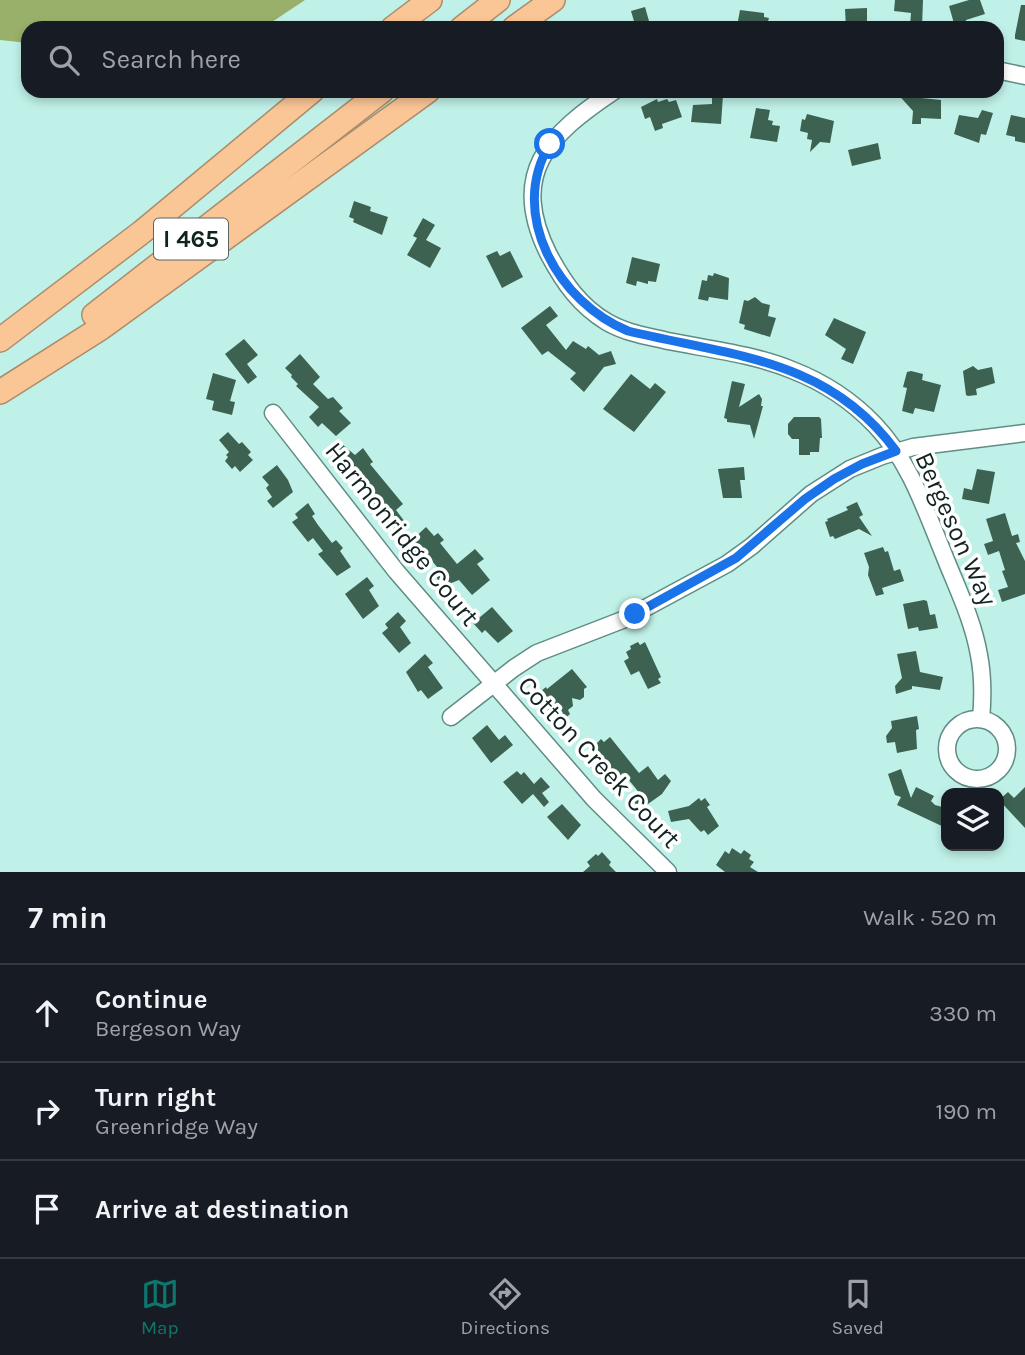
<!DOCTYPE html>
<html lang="en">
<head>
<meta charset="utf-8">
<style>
	:root { --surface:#171b24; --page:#20242c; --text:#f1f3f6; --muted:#9ea1a6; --line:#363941; --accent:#0f766e }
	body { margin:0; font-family:Karla,sans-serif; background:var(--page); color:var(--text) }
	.controls { position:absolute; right:21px; bottom:21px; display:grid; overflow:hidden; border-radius:14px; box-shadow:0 4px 10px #0003 }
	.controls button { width:63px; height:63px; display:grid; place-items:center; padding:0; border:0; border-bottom:2px solid var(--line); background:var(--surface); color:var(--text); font:35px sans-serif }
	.stop { position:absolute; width:21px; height:21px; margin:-16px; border:5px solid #1a73e8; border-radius:50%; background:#fff }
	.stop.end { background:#1a73e8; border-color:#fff; box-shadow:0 2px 7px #0008 }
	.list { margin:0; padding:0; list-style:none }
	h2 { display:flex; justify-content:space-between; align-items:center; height:91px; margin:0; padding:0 28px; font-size:30px }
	h2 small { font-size:23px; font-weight:400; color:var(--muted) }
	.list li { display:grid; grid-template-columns:46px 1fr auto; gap:21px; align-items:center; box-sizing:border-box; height:98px; padding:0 28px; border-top:2px solid var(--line) }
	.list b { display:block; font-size:26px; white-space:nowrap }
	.list p { margin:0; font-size:23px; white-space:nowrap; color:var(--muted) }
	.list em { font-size:23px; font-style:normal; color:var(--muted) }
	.icon { flex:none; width:38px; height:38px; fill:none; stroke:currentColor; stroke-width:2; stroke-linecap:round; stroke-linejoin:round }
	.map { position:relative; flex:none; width:1025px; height:872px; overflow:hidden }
	.search { position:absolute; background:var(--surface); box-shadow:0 4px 10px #0003; left:21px; right:21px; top:21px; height:77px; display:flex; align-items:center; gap:18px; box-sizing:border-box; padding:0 24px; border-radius:21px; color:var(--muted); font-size:26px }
	.sheet { height:385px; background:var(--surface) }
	nav { display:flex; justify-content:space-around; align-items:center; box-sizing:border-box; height:98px; border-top:2px solid var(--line); background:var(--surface); font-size:19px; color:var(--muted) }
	nav a { display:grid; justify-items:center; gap:4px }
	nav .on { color:var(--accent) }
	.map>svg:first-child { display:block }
	.forest { fill:#99b06a }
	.building { fill:#3d6251 }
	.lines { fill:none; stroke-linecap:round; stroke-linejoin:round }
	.minor-casing { stroke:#5f8d85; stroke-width:19 }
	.highway-casing { stroke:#a98d6d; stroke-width:26 }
	.minor { stroke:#fff; stroke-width:16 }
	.highway { stroke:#fbc696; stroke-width:23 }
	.route { stroke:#1a73e8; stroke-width:9 }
	.labels { text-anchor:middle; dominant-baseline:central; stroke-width:7; stroke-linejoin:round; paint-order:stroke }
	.shield { fill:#fff; stroke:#586563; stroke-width:2 }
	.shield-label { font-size:24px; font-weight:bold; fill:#102320 }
	.street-label { font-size:26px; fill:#102320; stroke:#fff }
</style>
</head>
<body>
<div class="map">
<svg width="1025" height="872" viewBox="0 0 1025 872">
	<rect width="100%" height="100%" fill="#c0f1e8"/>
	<path class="forest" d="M 0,0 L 305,0 L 263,28 L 28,28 L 28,43 L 0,40 Z"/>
	<g class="building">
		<path d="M 895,0 L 923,0 L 922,27 L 910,26 L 911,13 L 894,11 Z"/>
		<path d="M 969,0 L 980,0 L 985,14 L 966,20 L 966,23 L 955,27 L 949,6 Z"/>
		<path d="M 1021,5 L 1025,5 L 1025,41 L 1015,39 L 1015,35 Z"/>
		<path d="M 645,7 L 651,28 L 636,28 L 631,11 Z"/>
		<path d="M 867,8 L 867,28 L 846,28 L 845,9 Z"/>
		<path d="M 740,10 L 764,13 L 764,17 L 769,18 L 766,28 L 726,28 L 738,21 Z"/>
		<path d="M 895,91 L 911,91 L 914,95 L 921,95 L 921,98 L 941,100 L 941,119 L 921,118 L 921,124 L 912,124 L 913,111 Z"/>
		<path d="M 712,94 L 723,95 L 721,124 L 691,122 L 693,105 L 712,104 Z"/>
		<path d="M 657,99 L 658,102 L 667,99 L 669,102 L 676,100 L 682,117 L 662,124 L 663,128 L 655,131 L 650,117 L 645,119 L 641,107 Z"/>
		<path d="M 756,108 L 770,110 L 768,120 L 773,121 L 772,125 L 780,126 L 777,142 L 750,138 Z"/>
		<path d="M 982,110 L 993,113 L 986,135 L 981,134 L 979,143 L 954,134 L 959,115 L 978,118 Z"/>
		<path d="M 807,114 L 834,121 L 830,143 L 820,142 L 810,152 L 812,140 L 807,139 L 808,133 L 800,131 L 802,119 L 805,120 Z"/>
		<path d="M 1011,115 L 1025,118 L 1025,143 L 1015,141 L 1015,137 L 1006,135 Z"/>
		<path d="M 878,143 L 881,159 L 852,166 L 848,150 Z"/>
		<path d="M 354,201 L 371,207 L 370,211 L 388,217 L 382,235 L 353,222 L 354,219 L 349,217 Z"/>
		<path d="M 423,218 L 435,225 L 426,240 L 441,248 L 430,268 L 407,255 L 417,238 L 413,236 Z"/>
		<path d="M 497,251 L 500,256 L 510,251 L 523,277 L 502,288 L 486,256 Z"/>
		<path d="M 632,257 L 660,264 L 656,282 L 648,281 L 648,284 L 637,281 L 636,286 L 626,283 Z"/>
		<path d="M 714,273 L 729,278 L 728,300 L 709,297 L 708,301 L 698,299 L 702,280 L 707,281 L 708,275 L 713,276 Z"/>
		<path d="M 755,297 L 762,303 L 770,305 L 768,316 L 776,318 L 770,337 L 744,329 L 745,325 L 739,323 L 744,300 L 748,301 Z"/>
		<path d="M 550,306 L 558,316 L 546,325 L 566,350 L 573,341 L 586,349 L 588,346 L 599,355 L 611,351 L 616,364 L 604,367 L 584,392 L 570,379 L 576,373 L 548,351 L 542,355 L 521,328 Z"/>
		<path d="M 834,318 L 866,332 L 853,364 L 841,359 L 846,349 L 825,335 Z"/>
		<path d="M 244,339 L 258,355 L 247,364 L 257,377 L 248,384 L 225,354 Z"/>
		<path d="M 300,354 L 320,377 L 313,384 L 328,399 L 333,397 L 343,408 L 339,411 L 351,423 L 336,436 L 322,423 L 318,427 L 309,417 L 319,407 L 296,386 L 298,384 L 291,377 L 292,375 L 285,368 Z"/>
		<path d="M 973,366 L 978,370 L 992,367 L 995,383 L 976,389 L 977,395 L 968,396 L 966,395 L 963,371 Z"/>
		<path d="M 911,371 L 923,374 L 922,380 L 941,385 L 934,412 L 915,408 L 913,414 L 902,411 L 907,388 L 903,387 L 907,372 Z"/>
		<path d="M 213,373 L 236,380 L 230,401 L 235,402 L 232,415 L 212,410 L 214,401 L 206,399 Z"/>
		<path d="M 631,374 L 650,389 L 655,383 L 666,392 L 634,432 L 603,409 Z"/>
		<path d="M 732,381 L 745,384 L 739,407 L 759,394 L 762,399 L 761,406 L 763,406 L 754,439 L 750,425 L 727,422 L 727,419 L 724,418 Z"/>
		<path d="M 794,417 L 819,417 L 821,419 L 822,438 L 820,438 L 819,452 L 810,452 L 810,455 L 799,455 L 799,439 L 792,439 L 788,434 L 788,424 Z"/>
		<path d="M 228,432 L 239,444 L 242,442 L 251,452 L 248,455 L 253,460 L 240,472 L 235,466 L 232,469 L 225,461 L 228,457 L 226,455 L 229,452 L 219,440 Z"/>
		<path d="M 343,445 L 355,455 L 363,448 L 373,462 L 370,464 L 403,504 L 396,510 L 405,522 L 395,530 L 372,503 L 368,496 L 370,494 L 355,475 L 335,455 Z"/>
		<path d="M 277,465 L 288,480 L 293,492 L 273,508 L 267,501 L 272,497 L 266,488 L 269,485 L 262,477 Z"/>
		<path d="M 744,467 L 745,480 L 740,480 L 742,498 L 723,498 L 718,469 Z"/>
		<path d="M 977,469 L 995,472 L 989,504 L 962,499 L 964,488 L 972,490 Z"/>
		<path d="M 857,502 L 863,515 L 859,517 L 872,536 L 859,529 L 835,539 L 833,536 L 830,537 L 825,522 L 828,521 L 827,519 L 848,510 L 846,507 Z"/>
		<path d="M 308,503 L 315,514 L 312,516 L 318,525 L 332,543 L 336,540 L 343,548 L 340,551 L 351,567 L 337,576 L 318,554 L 323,551 L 313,538 L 308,542 L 292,522 L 298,518 L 295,514 Z"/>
		<path d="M 1005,513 L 1012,536 L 1018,534 L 1020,542 L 1016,543 L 1025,561 L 1025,594 L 1002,602 L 998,590 L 1008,587 L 1002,571 L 1005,570 L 999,551 L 988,555 L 984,544 L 993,541 L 986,519 Z"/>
		<path d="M 426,527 L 434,536 L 438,533 L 444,540 L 440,543 L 457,564 L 475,549 L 484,559 L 477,564 L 490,580 L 472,595 L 459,580 L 441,587 L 436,576 L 442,573 L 423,550 L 416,556 L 407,545 Z"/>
		<path d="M 883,547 L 885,552 L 888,551 L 894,571 L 900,569 L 904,581 L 882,588 L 884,594 L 876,596 L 868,575 L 869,567 L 864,553 Z"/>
		<path d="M 367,577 L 374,586 L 369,590 L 379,606 L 363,619 L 345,594 Z"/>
		<path d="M 924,600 L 927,601 L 930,615 L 935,614 L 938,628 L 919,631 L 918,627 L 908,629 L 903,604 Z"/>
		<path d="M 492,607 L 513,631 L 498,643 L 485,630 L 482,633 L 473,623 Z"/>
		<path d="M 398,612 L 406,621 L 400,627 L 411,643 L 399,653 L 382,633 L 388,628 L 385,624 Z"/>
		<path d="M 638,642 L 640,645 L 645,642 L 661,677 L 658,679 L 661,683 L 648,689 L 639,671 L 631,675 L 624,661 L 629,658 L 626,652 L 631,649 L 630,646 Z"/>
		<path d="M 916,651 L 920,672 L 943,677 L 940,690 L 912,686 L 912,689 L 896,694 L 895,686 L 902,678 L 897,654 Z"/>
		<path d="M 425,654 L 433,663 L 428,667 L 443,688 L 428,699 L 421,690 L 418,692 L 406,672 Z"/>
		<path d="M 572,669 L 587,687 L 584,689 L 584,697 L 580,700 L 572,698 L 573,706 L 568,710 L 570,714 L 562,721 L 557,714 L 554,717 L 536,695 L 546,687 L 547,689 Z"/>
		<path d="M 917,716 L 919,729 L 916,730 L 917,749 L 897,753 L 895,742 L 887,743 L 886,736 L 892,728 L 891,721 Z"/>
		<path d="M 487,725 L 499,740 L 505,735 L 513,745 L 491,763 L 472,738 Z"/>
		<path d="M 610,737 L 639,773 L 648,766 L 658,780 L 665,774 L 671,781 L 662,794 L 641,809 L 632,800 L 639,795 L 637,790 L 623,773 L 618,777 L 615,773 L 610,776 L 588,752 L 601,739 L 604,742 Z"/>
		<path d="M 901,769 L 911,798 L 916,787 L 934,796 L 931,801 L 935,805 L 946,808 L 946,828 L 897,805 L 901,797 L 895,795 L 888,774 Z"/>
		<path d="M 517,771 L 521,775 L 524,772 L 534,784 L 541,777 L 550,787 L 542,793 L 549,802 L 544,807 L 533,794 L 522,804 L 503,782 Z"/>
		<path d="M 1025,787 L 1025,828 L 999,800 L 1008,792 L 1014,798 Z"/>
		<path d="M 699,798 L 701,801 L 705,798 L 710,805 L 707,807 L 719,826 L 708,835 L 704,830 L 701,832 L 697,828 L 689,819 L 671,822 L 668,811 L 689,806 Z"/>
		<path d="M 562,804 L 581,825 L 568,840 L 547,817 Z"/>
		<path d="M 732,848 L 741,854 L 744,850 L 751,855 L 749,859 L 754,862 L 750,867 L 758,872 L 725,872 L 716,865 L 725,851 L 729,854 Z"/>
		<path d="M 602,852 L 611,862 L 609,865 L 616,872 L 583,872 L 590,866 L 587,862 L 596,854 L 598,856 Z"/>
	</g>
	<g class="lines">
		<defs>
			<g id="minor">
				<path d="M 997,70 L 1025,76"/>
				<path d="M 614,91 C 548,135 508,174 549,255 C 564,283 580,306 607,322 C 626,333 647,336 668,341 C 708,349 753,354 792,370 C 823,382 852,401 875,425 C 910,462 925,509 944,555 C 957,588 973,620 979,655 C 983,676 983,698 981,719"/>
				<path d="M 273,413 L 396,571 L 594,799 L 668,872"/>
				<path d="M 451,717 L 514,668 L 537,653 L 625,619 L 727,564 L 752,546 L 811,494 L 850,469 L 882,456 L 913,447 L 1025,433"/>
				<circle cx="977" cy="749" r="30"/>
			</g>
			<g id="highway">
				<path d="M 393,28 L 430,0"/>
				<path d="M 462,28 L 498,0"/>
				<path d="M 514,28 L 553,0"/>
				<path d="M 94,315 L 382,91"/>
				<path d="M 0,340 L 142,232 L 312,91"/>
				<path d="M 0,392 L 101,328 L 428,91"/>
			</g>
		</defs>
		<use href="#minor" class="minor-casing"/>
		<use href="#highway" class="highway-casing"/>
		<use href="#minor" class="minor"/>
		<use href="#highway" class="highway"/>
	</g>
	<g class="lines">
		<path class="route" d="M 550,144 C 507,214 559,303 628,331 C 731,356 828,358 896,451 L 862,464 L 834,479 L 805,499 L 736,558 L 635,614"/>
	</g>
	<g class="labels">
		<rect class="shield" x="154" y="218.5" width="74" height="41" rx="5"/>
		<g class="shield-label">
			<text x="191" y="239">I 465</text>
		</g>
		<g class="street-label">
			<text transform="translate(956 529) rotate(66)">Bergeson Way</text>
			<text transform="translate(402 534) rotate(51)">Harmonridge Court</text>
			<text transform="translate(599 762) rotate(47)">Cotton Creek Court</text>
		</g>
	</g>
</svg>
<div class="controls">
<button><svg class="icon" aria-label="layers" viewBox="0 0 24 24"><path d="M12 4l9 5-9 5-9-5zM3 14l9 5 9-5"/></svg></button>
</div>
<div class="stop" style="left:550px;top:144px"></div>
<div class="stop end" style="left:635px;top:614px"></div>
<div class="search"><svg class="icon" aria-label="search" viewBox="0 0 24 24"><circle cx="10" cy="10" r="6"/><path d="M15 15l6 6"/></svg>Search here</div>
</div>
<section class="sheet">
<h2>7 min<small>Walk · 520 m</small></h2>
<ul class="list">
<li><svg class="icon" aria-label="ahead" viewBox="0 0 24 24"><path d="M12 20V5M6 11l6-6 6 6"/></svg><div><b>Continue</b><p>Bergeson Way</p></div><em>330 m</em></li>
<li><svg class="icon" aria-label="right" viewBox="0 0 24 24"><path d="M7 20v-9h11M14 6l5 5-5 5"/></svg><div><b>Turn right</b><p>Greenridge Way</p></div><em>190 m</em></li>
<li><svg class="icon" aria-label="arrive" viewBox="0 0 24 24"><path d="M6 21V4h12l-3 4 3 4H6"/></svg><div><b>Arrive at destination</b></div></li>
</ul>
</section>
<nav>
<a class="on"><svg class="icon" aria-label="map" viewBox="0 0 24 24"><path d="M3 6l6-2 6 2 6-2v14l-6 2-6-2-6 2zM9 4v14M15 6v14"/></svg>Map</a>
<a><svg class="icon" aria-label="directions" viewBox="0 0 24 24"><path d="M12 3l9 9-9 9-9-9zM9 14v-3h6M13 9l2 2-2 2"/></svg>Directions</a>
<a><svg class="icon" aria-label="saved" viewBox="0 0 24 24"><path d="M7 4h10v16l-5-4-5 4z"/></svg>Saved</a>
</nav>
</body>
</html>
